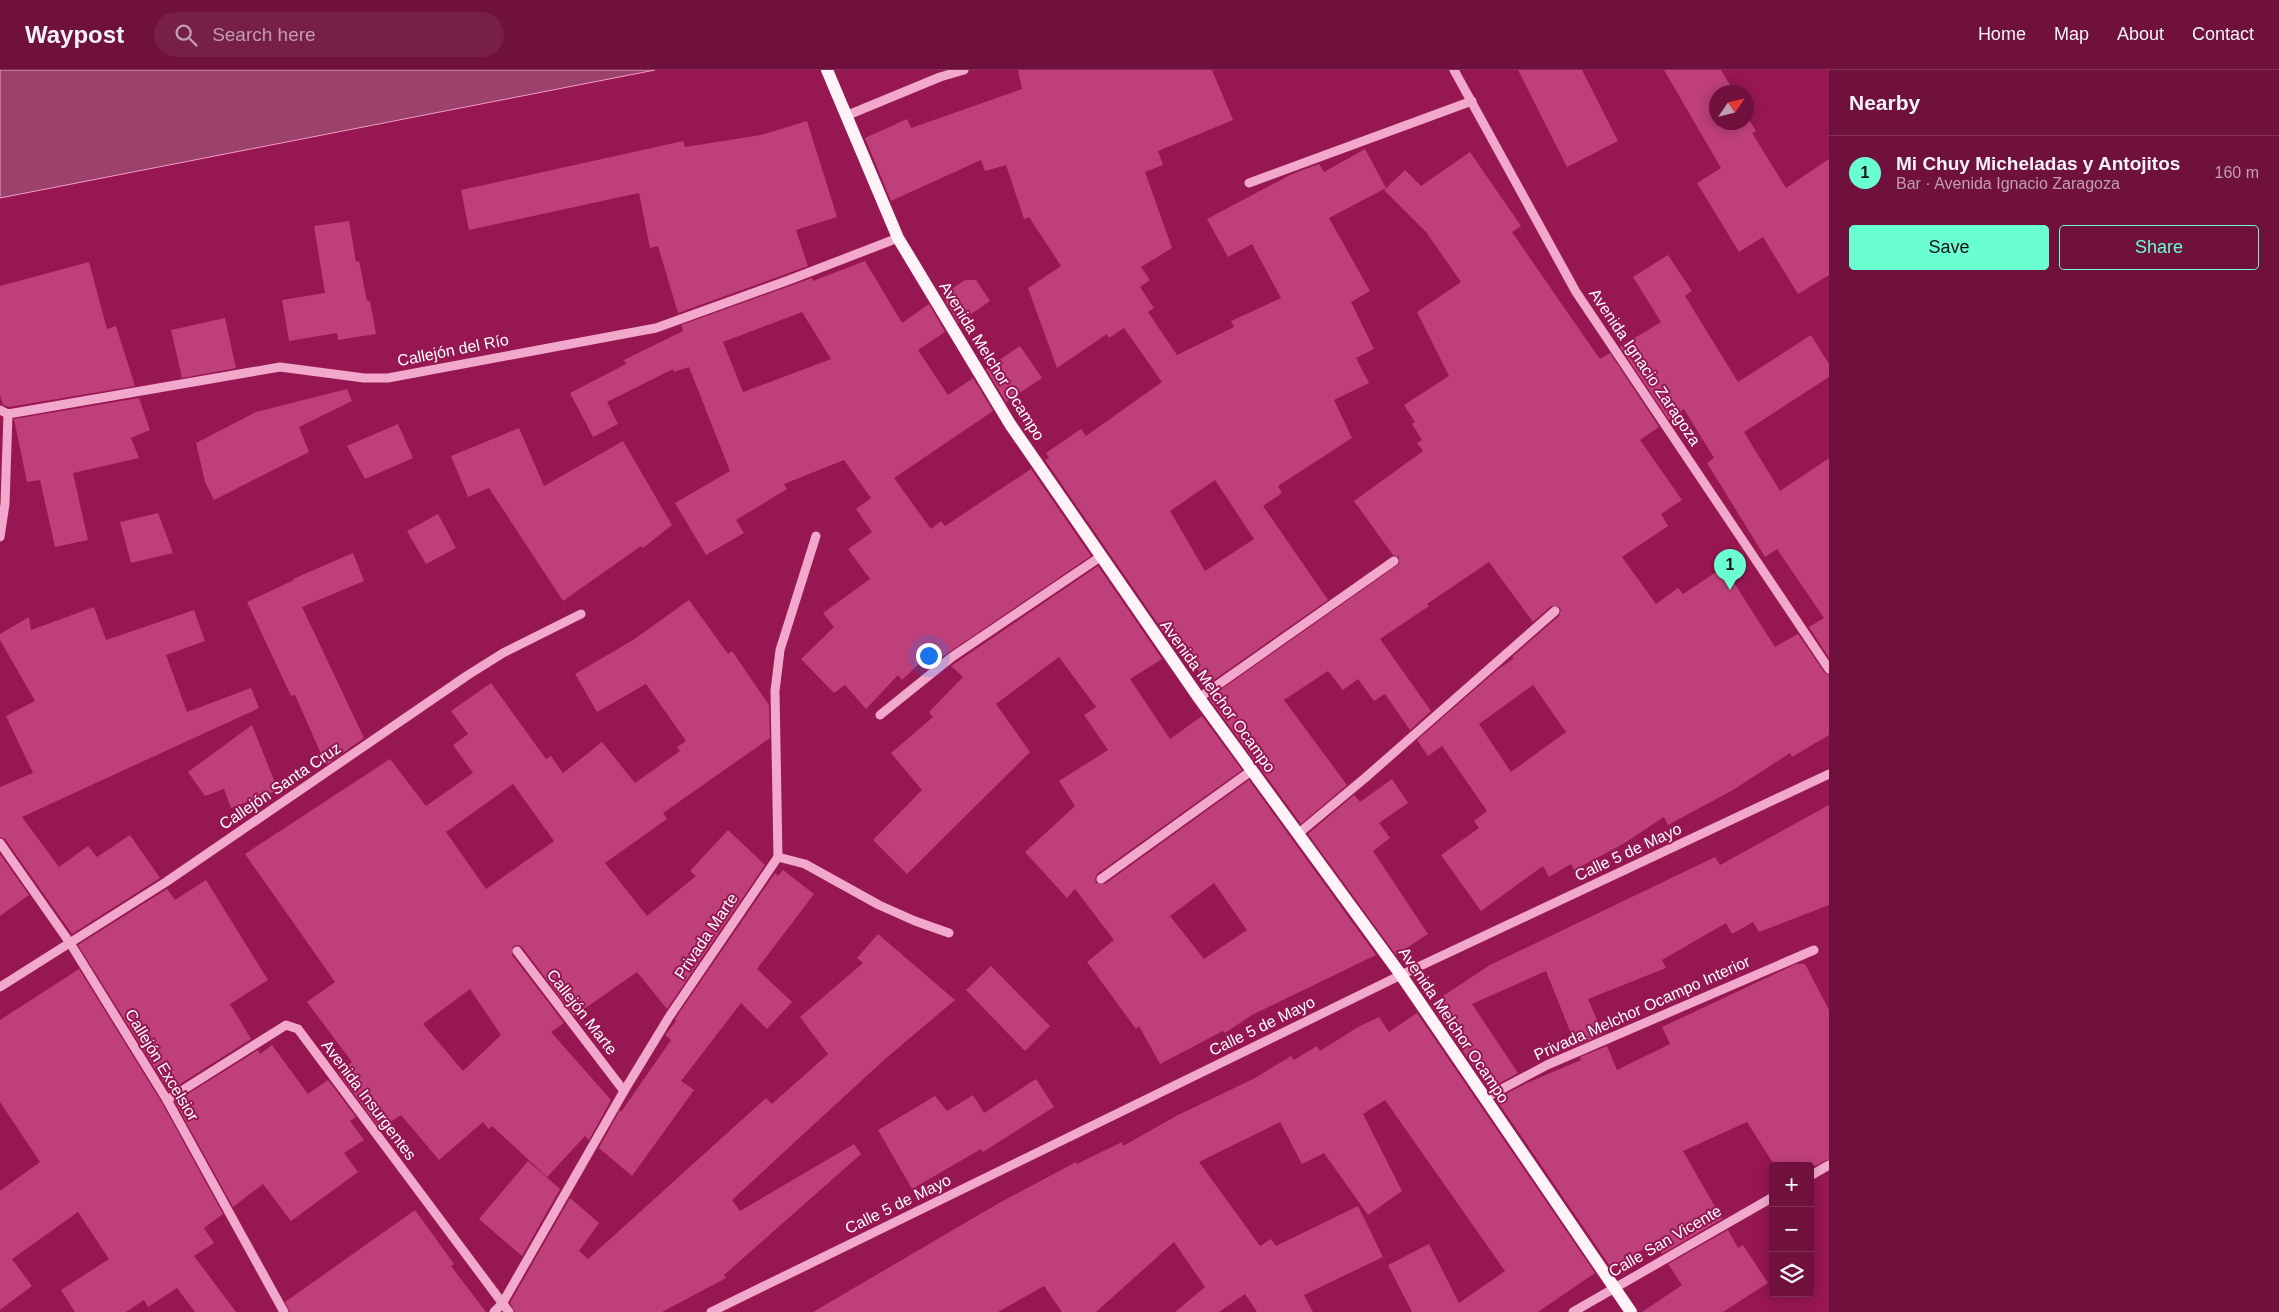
<!DOCTYPE html>
<html lang="en">
<head>
<meta charset="utf-8">
<style>
	:root { --surface:#70113d; --page:#781f48; --text:#f1f3f6; --muted:#c09db0; --line:#823157; --accent:#69ffd0 }
	body { margin:0; font-family:Helvetica,sans-serif; background:var(--page); color:var(--text) }
	.controls { position:absolute; right:15px; bottom:15px; display:grid; overflow:hidden; border-radius:5px; box-shadow:0 2px 12px #0003 }
	.controls button { width:45px; height:45px; display:grid; place-items:center; padding:0; border:0; border-bottom:1px solid var(--line); background:var(--surface); color:var(--text); font:25px sans-serif }
	.compass { position:absolute; left:1709px; top:15px; width:45px; height:45px; border-radius:50%; background:var(--surface); box-shadow:0 2px 12px #0003; rotate:55deg }
	.you { position:absolute; left:928px; top:585px; width:18px; height:18px; margin:-12px; border:4px solid #fff; border-radius:50%; background:#1a73e8; box-shadow:0 0 0 8px #1a73e833 }
	.badge { display:grid; place-items:center; width:32px; height:32px; border-radius:50%; background:var(--accent); color:#111; font-size:16px; font-weight:700 }
	.pin { position:absolute; translate:-50% -41px; filter:drop-shadow(0 1px 2px #0008) }
	.pin::after { content:''; position:absolute; top:26px; width:18px; height:15px; background:inherit; clip-path:polygon(0 0,100% 0,50% 100%) }
	.list { margin:0; padding:0; list-style:none }
	h2 { display:flex; justify-content:space-between; align-items:center; height:65px; margin:0; padding:0 20px; font-size:21px }
	h2 small { font-size:16px; font-weight:400; color:var(--muted) }
	.list li { display:grid; grid-template-columns:32px 1fr auto; gap:15px; align-items:center; box-sizing:border-box; height:75px; padding:0 20px; border-top:1px solid var(--line) }
	.list b { display:block; font-size:19px; white-space:nowrap }
	.list p { margin:0; font-size:16px; white-space:nowrap; color:var(--muted) }
	.list em { font-size:16px; font-style:normal; color:var(--muted) }
	.actions { display:flex; gap:10px; padding:15px 20px }
	.actions a { flex:1; padding:11px 0; border:1px solid var(--accent); border-radius:5px; text-align:center; font-size:18px; color:var(--accent) }
	.actions .main { background:var(--accent); color:#111 }
	.icon { flex:none; width:28px; height:28px; fill:none; stroke:currentColor; stroke-width:2; stroke-linecap:round; stroke-linejoin:round }
	.map { position:relative; flex:none; width:1829px; height:1242px; overflow:hidden }
	header { display:flex; align-items:center; gap:30px; box-sizing:border-box; height:70px; padding:0 25px; background:var(--surface); border-bottom:1px solid var(--line) }
	header strong { font-size:24px }
	nav { display:flex; gap:28px; margin-inline-start:auto; font-size:18px }
	.search { width:350px; height:45px; background:var(--page); display:flex; align-items:center; gap:12px; box-sizing:border-box; padding:0 18px; border-radius:28px; color:var(--muted); font-size:19px }
	main { display:flex }
	aside { flex:1; background:var(--surface) }
	.map>svg:first-child { display:block }
	.water { fill:#9b416a; stroke:#f49bc6 }
	.building { fill:#be3f7a; fill-rule:evenodd }
	.lines { fill:none; stroke-linecap:round; stroke-linejoin:round }
	.minor { stroke:#f1a8cb; stroke-width:9 }
	.major { stroke:#fff3f8; stroke-width:12 }
	.labels { text-anchor:middle; dominant-baseline:central; stroke-width:4; stroke-linejoin:round; paint-order:stroke }
	.street-label { font-size:16px; fill:#fff; stroke:#961751 }
</style>
</head>
<body>
<header>
<strong>Waypost</strong>
<div class="search"><svg class="icon" aria-label="search" viewBox="0 0 24 24"><circle cx="10" cy="10" r="6"/><path d="M15 15l6 6"/></svg>Search here</div>
<nav><a>Home</a><a>Map</a><a>About</a><a>Contact</a></nav>
</header>
<main>
<div class="map">
<svg width="1829" height="1242" viewBox="0 0 1829 1242">
	<rect width="100%" height="100%" fill="#961751"/>
	<path class="water" d="M 0,0 L 655,0 L 0,128 Z"/>
	<g class="building">
		<path d="M 1018,0 L 1212,0 L 1233,50 L 1158,81 L 1163,95 L 1145,102 L 1172,178 L 1141,197 L 1150,210 L 1140,217 L 1154,238 L 1148,242 L 1177,285 L 1234,257 L 1231,251 L 1281,228 L 1252,174 L 1228,187 L 1207,149 L 1292,104 L 1319,94 L 1324,102 L 1365,79 L 1386,118 L 1329,148 L 1370,221 L 1351,232 L 1374,279 L 1356,288 L 1369,313 L 1334,330 L 1352,368 L 1278,416 L 1282,423 L 1263,436 L 1328,530 L 1208,614 L 1181,576 L 1176,580 L 1045,390 L 1049,388 L 1046,383 L 1081,359 L 1086,366 L 1162,312 L 1124,258 L 1109,268 L 1107,264 L 1057,298 L 1028,218 L 1061,196 L 1029,147 L 1024,149 L 1006,95 L 985,101 L 981,90 L 891,131 L 865,68 L 907,49 L 911,58 L 1022,19 ZM 1215,410 L 1254,469 L 1205,501 L 1170,441 Z"/>
		<path d="M 1518,0 L 1582,0 L 1618,71 L 1567,97 Z"/>
		<path d="M 1664,0 L 1721,0 L 1734,22 L 1716,22 L 1716,52 L 1746,52 L 1746,45 L 1756,61 L 1752,63 L 1786,118 L 1829,89 L 1829,205 L 1798,224 L 1763,167 L 1739,182 L 1697,113 L 1721,98 Z"/>
		<path d="M 807,51 L 837,147 L 796,160 L 808,196 L 678,243 L 658,176 L 650,178 L 639,123 L 469,160 L 461,120 L 683,71 L 685,77 L 761,65 Z"/>
		<path d="M 1470,82 L 1521,156 L 1512,162 L 1565,239 L 1600,289 L 1610,283 L 1659,357 L 1640,370 L 1682,430 L 1661,444 L 1668,456 L 1622,487 L 1656,534 L 1678,518 L 1683,524 L 1724,497 L 1775,577 L 1798,564 L 1824,602 L 1829,605 L 1829,665 L 1792,687 L 1790,683 L 1733,720 L 1668,755 L 1664,747 L 1623,774 L 1574,800 L 1571,794 L 1549,807 L 1543,796 L 1481,841 L 1441,785 L 1479,758 L 1474,751 L 1487,741 L 1442,676 L 1428,686 L 1417,670 L 1496,601 L 1514,588 L 1512,587 L 1559,546 L 1561,540 L 1559,537 L 1551,536 L 1533,552 L 1489,492 L 1427,534 L 1429,536 L 1380,569 L 1431,641 L 1410,660 L 1385,624 L 1374,631 L 1358,609 L 1343,620 L 1328,601 L 1284,630 L 1347,715 L 1301,754 L 1209,628 L 1399,494 L 1399,487 L 1393,485 L 1354,431 L 1423,381 L 1417,373 L 1422,370 L 1412,354 L 1415,352 L 1404,335 L 1449,306 L 1417,242 L 1461,212 L 1426,162 L 1384,120 L 1405,100 L 1421,116 ZM 1533,615 L 1566,662 L 1511,702 L 1479,654 Z"/>
		<path d="M 349,151 L 356,192 L 359,191 L 367,231 L 370,231 L 376,264 L 338,270 L 337,263 L 289,271 L 282,230 L 325,223 L 314,156 Z"/>
		<path d="M 1668,185 L 1692,221 L 1685,226 L 1738,312 L 1811,265 L 1829,294 L 1829,307 L 1744,362 L 1780,421 L 1829,388 L 1829,588 L 1809,557 L 1824,548 L 1777,479 L 1765,487 L 1707,393 L 1714,388 L 1684,339 L 1669,350 L 1620,277 L 1661,252 L 1633,207 Z"/>
		<path d="M 865,191 L 902,253 L 929,234 L 945,262 L 918,280 L 948,325 L 973,308 L 993,341 L 894,408 L 931,459 L 941,451 L 945,456 L 1031,399 L 1091,486 L 942,587 L 935,579 L 902,610 L 898,605 L 866,639 L 845,615 L 834,623 L 801,589 L 834,557 L 823,543 L 870,509 L 848,479 L 872,462 L 856,439 L 871,428 L 844,390 L 784,414 L 787,419 L 736,450 L 744,463 L 706,485 L 675,433 L 730,401 L 689,297 L 674,302 L 673,299 L 607,332 L 618,354 L 593,367 L 570,323 L 626,294 L 624,290 L 683,261 L 681,255 L 812,208 L 813,211 ZM 802,242 L 831,289 L 743,322 L 723,272 Z"/>
		<path d="M 89,192 L 107,259 L 116,256 L 135,316 L 9,337 L 3,335 L 0,325 L 0,216 Z"/>
		<path d="M 965,210 L 976,210 L 990,231 L 958,253 L 942,225 Z"/>
		<path d="M 225,248 L 236,298 L 182,308 L 171,260 Z"/>
		<path d="M 1020,276 L 1042,308 L 1006,332 L 986,299 Z"/>
		<path d="M 347,319 L 352,331 L 299,357 L 309,382 L 214,430 L 205,412 L 196,373 L 256,342 Z"/>
		<path d="M 139,328 L 150,360 L 131,368 L 139,388 L 73,403 L 88,470 L 55,477 L 40,410 L 27,412 L 14,349 Z"/>
		<path d="M 398,354 L 413,388 L 365,409 L 347,376 Z"/>
		<path d="M 519,358 L 544,416 L 623,371 L 672,455 L 643,478 L 641,476 L 563,531 L 489,418 L 468,427 L 451,386 Z"/>
		<path d="M 158,443 L 173,483 L 131,493 L 120,452 Z"/>
		<path d="M 438,444 L 456,478 L 426,494 L 407,461 Z"/>
		<path d="M 353,483 L 364,511 L 302,537 L 364,668 L 326,695 L 295,625 L 291,626 L 247,532 L 294,510 L 293,509 Z"/>
		<path d="M 1098,496 L 1162,589 L 1130,609 L 1170,669 L 1202,646 L 1242,700 L 1097,804 L 1095,809 L 1096,813 L 1105,814 L 1249,710 L 1376,885 L 1252,945 L 1225,963 L 1223,961 L 1160,994 L 1139,956 L 1136,959 L 1087,892 L 1114,870 L 1075,819 L 1067,828 L 1025,782 L 1075,736 L 1059,711 L 1108,680 L 1084,645 L 1096,637 L 1059,587 L 996,634 L 1030,682 L 907,804 L 873,770 L 922,720 L 891,683 L 933,647 L 929,642 L 963,607 L 951,596 ZM 1214,813 L 1247,860 L 1204,889 L 1170,846 Z"/>
		<path d="M 689,530 L 728,584 L 732,581 L 769,635 L 770,668 L 663,743 L 667,749 L 605,793 L 647,846 L 696,806 L 690,801 L 728,760 L 765,795 L 667,939 L 637,902 L 574,946 L 522,877 L 517,875 L 513,876 L 512,885 L 564,953 L 551,962 L 611,1030 L 589,1070 L 585,1066 L 547,1107 L 492,1056 L 489,1059 L 483,1052 L 439,1090 L 401,1045 L 380,1059 L 338,1002 L 352,992 L 307,932 L 335,912 L 245,784 L 390,689 L 426,736 L 473,703 L 453,675 L 468,664 L 451,641 L 491,613 L 546,689 L 551,686 L 563,703 L 602,672 L 635,713 L 680,681 L 677,677 L 686,671 L 646,614 L 597,642 L 575,604 L 633,570 ZM 513,714 L 554,771 L 486,819 L 446,762 ZM 470,919 L 501,965 L 463,1001 L 423,954 Z"/>
		<path d="M 94,537 L 106,570 L 194,540 L 205,571 L 166,585 L 187,642 L 251,618 L 259,638 L 22,747 L 59,797 L 88,776 L 97,787 L 130,765 L 160,808 L 72,864 L 5,769 L 0,767 L 0,717 L 33,703 L 6,646 L 35,631 L 0,570 L 0,564 L 29,547 L 31,560 Z"/>
		<path d="M 252,655 L 278,720 L 231,738 L 224,719 L 205,726 L 188,702 Z"/>
		<path d="M 1392,709 L 1408,733 L 1379,753 L 1390,768 L 1373,781 L 1428,864 L 1396,885 L 1308,764 L 1354,725 L 1360,732 Z"/>
		<path d="M 1829,735 L 1829,835 L 1759,862 L 1753,852 L 1732,864 L 1726,853 L 1662,890 L 1666,898 L 1588,929 L 1603,964 L 1576,976 L 1546,901 L 1472,934 L 1518,1003 L 1489,1019 L 1431,934 L 1490,895 L 1715,787 L 1720,795 Z"/>
		<path d="M 0,784 L 29,825 L 0,846 Z"/>
		<path d="M 783,800 L 814,824 L 757,899 L 792,932 L 767,959 L 741,933 L 681,1011 L 694,1020 L 632,1106 L 599,1078 L 620,1040 L 621,1042 L 671,970 L 665,965 L 676,951 L 675,949 L 775,803 L 778,806 Z"/>
		<path d="M 206,810 L 268,910 L 230,934 L 251,969 L 169,1021 L 78,875 L 167,819 L 175,830 Z"/>
		<path d="M 878,864 L 955,930 L 885,989 L 732,1130 L 740,1141 L 854,1074 L 861,1084 L 724,1205 L 726,1208 L 662,1242 L 515,1242 L 510,1233 L 570,1128 L 599,1153 L 579,1181 L 588,1189 L 766,1028 L 772,1034 L 828,984 L 800,947 L 863,893 L 857,888 Z"/>
		<path d="M 1796,894 L 1805,894 L 1829,940 L 1829,1089 L 1815,1096 L 1775,1096 L 1747,1052 L 1683,1081 L 1722,1149 L 1662,1184 L 1654,1172 L 1612,1199 L 1496,1029 L 1527,1013 L 1581,990 L 1580,987 L 1607,976 L 1617,1000 L 1670,974 L 1662,957 Z"/>
		<path d="M 991,896 L 1050,956 L 1025,981 L 966,920 Z"/>
		<path d="M 79,899 L 162,1033 L 223,1144 L 204,1158 L 214,1173 L 194,1186 L 236,1242 L 195,1242 L 177,1218 L 148,1237 L 144,1230 L 126,1242 L 75,1242 L 61,1220 L 109,1189 L 78,1142 L 12,1189 L 32,1216 L 0,1240 L 0,1121 L 40,1092 L 0,1032 L 0,950 Z"/>
		<path d="M 1417,943 L 1595,1203 L 1538,1242 L 1412,1242 L 1388,1195 L 1429,1174 L 1459,1233 L 1505,1201 L 1385,1030 L 1363,1044 L 1402,1121 L 1368,1145 L 1324,1083 L 1302,1094 L 1280,1052 L 1199,1092 L 1260,1176 L 1271,1169 L 1276,1176 L 1358,1136 L 1383,1187 L 1304,1225 L 1313,1242 L 1257,1242 L 1245,1224 L 1219,1242 L 1175,1242 L 1205,1217 L 1174,1172 L 1096,1242 L 1062,1242 L 1044,1216 L 998,1242 L 813,1242 L 999,1133 L 1076,1092 L 1077,1094 L 1122,1072 L 1123,1076 L 1178,1045 L 1255,1008 L 1291,986 L 1294,990 L 1317,976 L 1320,981 L 1358,957 L 1379,947 L 1389,962 Z"/>
		<path d="M 272,975 L 308,1024 L 328,1010 L 356,1047 L 350,1051 L 364,1070 L 344,1083 L 358,1102 L 291,1151 L 263,1114 L 233,1137 L 175,1032 L 258,980 L 260,984 Z"/>
		<path d="M 1036,1009 L 1054,1037 L 983,1082 L 981,1079 L 912,1119 L 878,1060 L 935,1026 L 947,1041 L 973,1025 L 984,1043 Z"/>
		<path d="M 528,1091 L 560,1119 L 522,1186 L 479,1149 Z"/>
		<path d="M 415,1140 L 454,1194 L 451,1196 L 486,1242 L 290,1242 L 285,1232 Z"/>
		<path d="M 1728,1160 L 1738,1178 L 1743,1175 L 1768,1213 L 1723,1242 L 1642,1242 L 1682,1215 L 1668,1194 Z"/>
	</g>
	<g class="lines">
		<g class="minor">
			<path d="M 1454,0 L 1576,222 L 1829,599"/>
			<path d="M 848,45 L 940,7 L 964,0"/>
			<path d="M 1249,113 L 1472,31"/>
			<path d="M 0,340 L 8,344 L 280,297 L 364,308 L 388,308 L 656,258 L 789,210 L 898,168"/>
			<path d="M 0,467 L 5,434 L 8,344"/>
			<path d="M 1199,628 L 1394,491"/>
			<path d="M 880,645 L 952,587 L 1100,487"/>
			<path d="M 1299,763 L 1365,708 L 1555,541"/>
			<path d="M 0,773 L 70,873 L 167,1030 L 284,1242"/>
			<path d="M 778,787 L 805,794 L 879,835 L 915,851 L 949,863"/>
			<path d="M 1101,809 L 1251,701"/>
			<path d="M 517,881 L 624,1021"/>
			<path d="M 0,917 L 166,812 L 468,605 L 503,583 L 581,544"/>
			<path d="M 1485,1028 L 1547,995 L 1814,880"/>
			<path d="M 167,1030 L 286,955 L 298,959 L 509,1242"/>
			<path d="M 1810,1106 L 1829,1095"/>
			<path d="M 494,1242 L 502,1234 L 624,1021 L 669,947 L 778,787 L 775,621 L 780,580 L 816,466"/>
			<path d="M 711,1242 L 1401,905 L 1829,704"/>
			<path d="M 1573,1242 L 1773,1127"/>
		</g>
		<path class="major" d="M 827,0 L 898,168 L 1010,354 L 1199,628 L 1401,905 L 1631,1242"/>
	</g>
	<g class="labels">
		<g class="street-label">
			<text transform="translate(453 280) rotate(-11)">Callejón del Río</text>
			<text transform="translate(992 291) rotate(58)">Avenida Melchor Ocampo</text>
			<text transform="translate(1645 297) rotate(56)">Avenida Ignacio Zaragoza</text>
			<text transform="translate(1218 626) rotate(54)">Avenida Melchor Ocampo</text>
			<text transform="translate(280 716) rotate(-34)">Callejón Santa Cruz</text>
			<text transform="translate(1628 782) rotate(-25)">Calle 5 de Mayo</text>
			<text transform="translate(706 866) rotate(-56)">Privada Marte</text>
			<text transform="translate(1642 938) rotate(-24)">Privada Melchor Ocampo Interior</text>
			<text transform="translate(582 942) rotate(52)">Callejón Marte</text>
			<text transform="translate(1454 955) rotate(56)">Avenida Melchor Ocampo</text>
			<text transform="translate(1262 956) rotate(-26)">Calle 5 de Mayo</text>
			<text transform="translate(162 995) rotate(59)">Callejón Excelsior</text>
			<text transform="translate(369 1030) rotate(53)">Avenida Insurgentes</text>
			<text transform="translate(898 1134) rotate(-26)">Calle 5 de Mayo</text>
			<text transform="translate(1665 1171) rotate(-30)">Calle San Vicente</text>
		</g>
	</g>
</svg>
<div class="controls">
<button>+</button>
<button>−</button>
<button><svg class="icon" aria-label="layers" viewBox="0 0 24 24"><path d="M12 4l9 5-9 5-9-5zM3 14l9 5 9-5"/></svg></button>
</div>
<svg class="compass" viewBox="-18 -18 36 36"><path d="M0-13l5 13h-10z" fill="#e53935"/><path d="M0 13l5-13h-10z" fill="#c09db0"/></svg>
<div class="you"></div>
<div class="pin badge" style="left:1730px;top:520px">1</div>
</div>
<aside>
<h2>Nearby<small></small></h2>
<ul class="list">
<li><span class="badge">1</span><div><b>Mi Chuy Micheladas y Antojitos</b><p>Bar · Avenida Ignacio Zaragoza</p></div><em>160 m</em></li>
</ul>
<div class="actions"><a class="main">Save</a><a>Share</a></div>
</aside>
</main>
</body>
</html>
